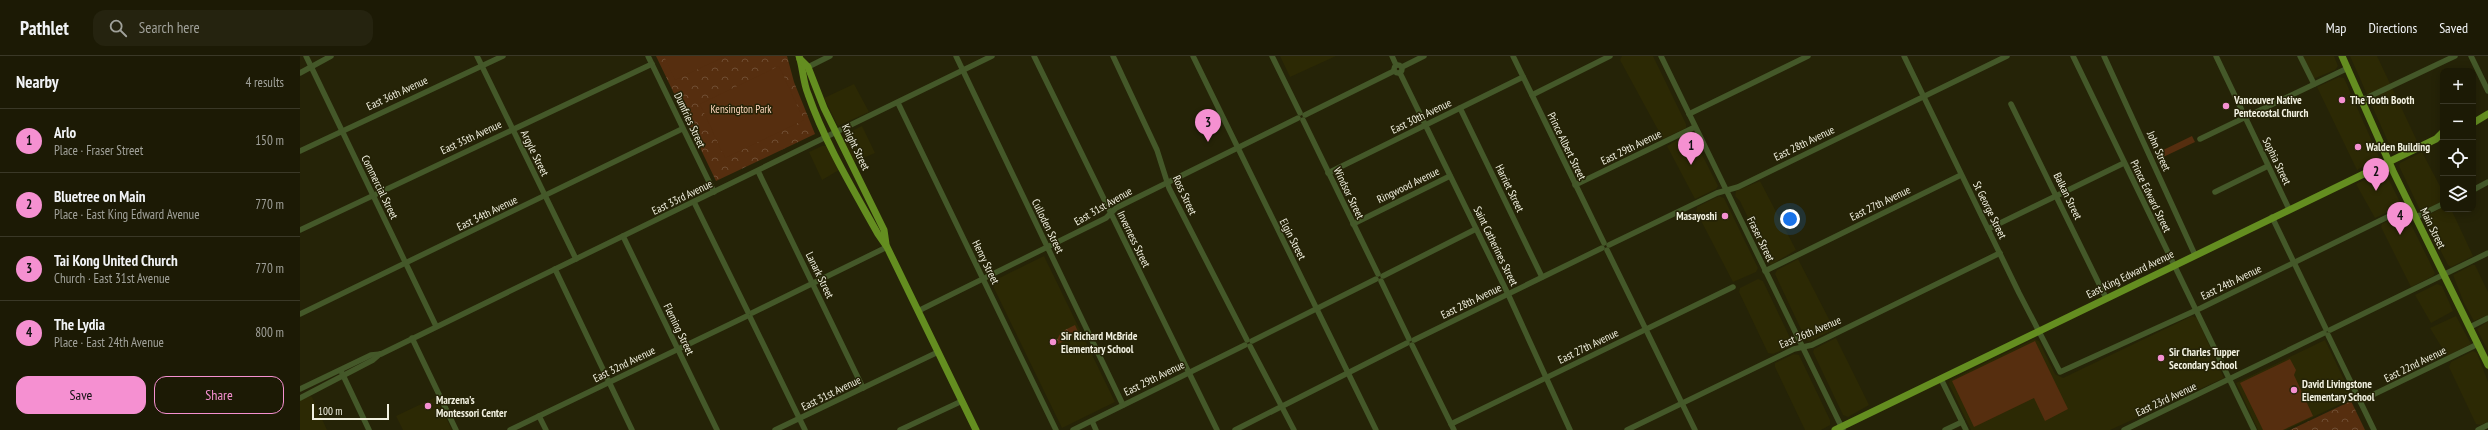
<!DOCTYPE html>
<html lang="en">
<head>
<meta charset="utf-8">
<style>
	:root { --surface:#1c1a05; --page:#25230f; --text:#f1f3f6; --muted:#a0a19a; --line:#3a3827; --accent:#f590d1 }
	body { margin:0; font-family:"PT Sans Narrow",sans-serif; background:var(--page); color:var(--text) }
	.controls { position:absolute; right:12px; top:12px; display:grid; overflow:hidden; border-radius:8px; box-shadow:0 2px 10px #0003 }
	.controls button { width:36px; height:36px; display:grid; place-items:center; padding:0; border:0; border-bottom:1px solid var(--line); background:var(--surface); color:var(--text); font:20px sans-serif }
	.scale { position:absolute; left:12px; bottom:10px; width:77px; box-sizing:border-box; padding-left:4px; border:2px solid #f2f1e1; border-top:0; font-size:11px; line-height:14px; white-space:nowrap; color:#f2f1e1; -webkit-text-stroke:3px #252307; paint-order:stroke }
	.you { position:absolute; left:1490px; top:163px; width:14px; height:14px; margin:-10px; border:3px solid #fff; border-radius:50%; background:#1a73e8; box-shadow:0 0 0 6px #1a73e833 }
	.badge { display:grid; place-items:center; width:26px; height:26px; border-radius:50%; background:var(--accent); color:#111; font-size:13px; font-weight:700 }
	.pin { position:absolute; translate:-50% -33px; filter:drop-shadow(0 1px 2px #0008) }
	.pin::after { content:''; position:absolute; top:21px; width:14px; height:12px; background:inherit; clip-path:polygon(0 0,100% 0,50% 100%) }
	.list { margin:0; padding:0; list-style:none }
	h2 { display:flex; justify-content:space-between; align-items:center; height:52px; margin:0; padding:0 16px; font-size:17px }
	h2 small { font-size:13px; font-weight:400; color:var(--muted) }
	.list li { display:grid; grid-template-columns:26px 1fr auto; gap:12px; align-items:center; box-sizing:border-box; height:64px; padding:0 16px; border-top:1px solid var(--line) }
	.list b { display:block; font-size:15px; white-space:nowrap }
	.list p { margin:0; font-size:13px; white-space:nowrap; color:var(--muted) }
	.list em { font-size:13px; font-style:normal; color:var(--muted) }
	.actions { display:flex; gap:8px; padding:12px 16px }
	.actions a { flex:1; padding:9px 0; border:1px solid var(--accent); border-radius:12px; text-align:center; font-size:14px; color:var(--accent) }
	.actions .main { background:var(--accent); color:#111 }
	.icon { flex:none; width:22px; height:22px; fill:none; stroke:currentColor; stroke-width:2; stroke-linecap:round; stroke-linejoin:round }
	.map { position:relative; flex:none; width:2188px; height:374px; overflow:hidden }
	header { display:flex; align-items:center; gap:24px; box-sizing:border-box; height:56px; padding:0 20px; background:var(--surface); border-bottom:1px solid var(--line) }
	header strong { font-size:19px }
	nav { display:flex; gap:22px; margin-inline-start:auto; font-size:14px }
	.search { width:280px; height:36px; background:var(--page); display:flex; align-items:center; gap:10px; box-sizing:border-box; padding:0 14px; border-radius:12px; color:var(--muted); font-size:15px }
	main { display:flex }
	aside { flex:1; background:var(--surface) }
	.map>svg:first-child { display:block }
	.built { fill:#2c2904 }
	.park { fill:url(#park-crowns) }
	.garden { fill:#562e0f }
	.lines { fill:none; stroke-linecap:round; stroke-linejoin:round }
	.minor { stroke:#445829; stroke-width:5.5 }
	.major { stroke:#648e20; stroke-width:7 }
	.poi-dot { fill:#f590d1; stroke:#252307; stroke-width:1.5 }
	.labels { text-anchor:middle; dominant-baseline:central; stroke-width:3; stroke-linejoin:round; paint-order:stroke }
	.street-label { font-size:11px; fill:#f2f1e1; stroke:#252307 }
	.poi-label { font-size:11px; font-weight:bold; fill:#f2f1e1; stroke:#252307; text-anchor:start }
	.park-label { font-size:11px; fill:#fed7be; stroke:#252307 }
</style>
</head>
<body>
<header>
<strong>Pathlet</strong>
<div class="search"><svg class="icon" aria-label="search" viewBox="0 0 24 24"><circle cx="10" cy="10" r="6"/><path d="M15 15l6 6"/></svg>Search here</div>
<nav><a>Map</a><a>Directions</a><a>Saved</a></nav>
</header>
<main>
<aside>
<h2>Nearby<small>4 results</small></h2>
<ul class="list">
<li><span class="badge">1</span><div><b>Arlo</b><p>Place · Fraser Street</p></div><em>150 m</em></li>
<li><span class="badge">2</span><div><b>Bluetree on Main</b><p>Place · East King Edward Avenue</p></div><em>770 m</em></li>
<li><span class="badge">3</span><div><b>Tai Kong United Church</b><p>Church · East 31st Avenue</p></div><em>770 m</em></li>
<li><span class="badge">4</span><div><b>The Lydia</b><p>Place · East 24th Avenue</p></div><em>800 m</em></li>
</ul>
<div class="actions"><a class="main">Save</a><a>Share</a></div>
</aside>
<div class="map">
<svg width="2188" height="374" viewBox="0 0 2188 374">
	<defs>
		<pattern id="park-crowns" width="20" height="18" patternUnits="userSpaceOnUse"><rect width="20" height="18" fill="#562e0f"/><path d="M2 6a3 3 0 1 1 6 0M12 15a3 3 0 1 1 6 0" fill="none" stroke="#6f4d32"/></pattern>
	</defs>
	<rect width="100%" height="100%" fill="#252307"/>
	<g class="built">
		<path d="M 980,0 L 1036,0 L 990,21 Z"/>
		<path d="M 1322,0 L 1353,0 L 1386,68 L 1386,72 L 1363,83 L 1320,4 Z"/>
		<path d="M 2002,0 L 2034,0 L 2038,10 L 2035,14 L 2013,23 Z"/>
		<path d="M 2050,0 L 2077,0 L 2117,85 L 2096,96 L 2092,95 Z"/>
		<path d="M 2039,21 L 2044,22 L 2079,101 L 2057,114 L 2017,31 Z"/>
		<path d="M 554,28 L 569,56 L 538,70 L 524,42 Z"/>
		<path d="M 562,70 L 575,97 L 554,106 L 543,82 L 546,78 Z"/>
		<path d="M 1388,78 L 1392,79 L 1418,130 L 1416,133 L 1395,143 L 1367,90 Z"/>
		<path d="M 522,90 L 526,90 L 539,114 L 522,124 L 509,96 Z"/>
		<path d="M 2122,96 L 2143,136 L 2143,145 L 2123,155 L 2120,154 L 2099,110 L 2100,107 Z"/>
		<path d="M 2081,116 L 2086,118 L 2101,148 L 2099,151 L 2075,162 L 2056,128 Z"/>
		<path d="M 1460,125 L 1496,194 L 1471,209 L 1467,206 L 1458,187 L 1458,183 L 1440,145 L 1435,140 L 1436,135 Z"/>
		<path d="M 1419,140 L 1424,142 L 1458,212 L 1456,216 L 1433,226 L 1396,155 L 1397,151 Z"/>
		<path d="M 2143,151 L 2143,153 L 2151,153 L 2173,200 L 2151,211 L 2148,209 L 2124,162 Z"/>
		<path d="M 2102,158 L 2107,160 L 2135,217 L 2133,220 L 2111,231 L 2081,171 L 2082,168 Z"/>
		<path d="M 744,200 L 815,346 L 762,372 L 691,226 Z"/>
		<path d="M 1498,203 L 1533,271 L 1533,274 L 1510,285 L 1506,284 L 1475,218 L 1477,214 Z"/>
		<path d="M 2172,209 L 2175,209 L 2188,236 L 2188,259 L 2174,265 L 2164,247 L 2153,219 Z"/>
		<path d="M 1458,223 L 1463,225 L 1492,286 L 1491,290 L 1473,298 L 1468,297 L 1439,236 L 1440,232 Z"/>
		<path d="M 2137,228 L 2142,230 L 2153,255 L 2131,267 L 2115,239 Z"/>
		<path d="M 1892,260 L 1897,262 L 1924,322 L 1810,374 L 1671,374 L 1649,328 L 1650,324 L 1734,283 L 1739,285 L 1755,318 L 1763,322 Z"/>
		<path d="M 2156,260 L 2171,288 L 2147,300 L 2130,272 Z"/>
		<path d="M 2188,265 L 2188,295 L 2177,273 Z"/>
		<path d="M 1536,282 L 1569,349 L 1548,361 L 1543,359 L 1513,296 L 1514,293 Z"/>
		<path d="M 2025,284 L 2053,342 L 1986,374 L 1958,374 L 1936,327 Z"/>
		<path d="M 2173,295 L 2177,297 L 2188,326 L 2188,366 L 2181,369 L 2176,368 L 2149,311 L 2151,306 Z"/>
		<path d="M 1494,298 L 1499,299 L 1530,364 L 1530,369 L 1521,374 L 1505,374 L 1475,311 L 1475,307 Z"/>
		<path d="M 10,340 L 12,341 L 27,374 L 0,374 L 0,344 Z"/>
		<path d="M 136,341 L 152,374 L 103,374 L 96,360 Z"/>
	</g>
	<g class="park">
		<path d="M 356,0 L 487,0 L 494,26 L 515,78 L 416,125 Z"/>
		<path d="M 775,269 L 779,278 L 758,288 L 757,284 L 761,276 Z"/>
		<path d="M 2051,345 L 2065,374 L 1990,374 Z"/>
	</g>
	<g class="garden">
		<path d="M 364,0 L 426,0 L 375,24 Z"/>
		<path d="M 479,10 L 504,64 L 425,102 L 400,48 Z"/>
		<path d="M 1892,80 L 1895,86 L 1859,103 L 1857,97 Z"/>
		<path d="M 1735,285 L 1768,353 L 1745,365 L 1734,342 L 1674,371 L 1652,325 Z"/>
		<path d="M 1990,303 L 1996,314 L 1994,319 L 2013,360 L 1983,374 L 1963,374 L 1940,327 Z"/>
	</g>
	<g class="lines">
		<g class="minor">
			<path d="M 6,0 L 136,270"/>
			<path d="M 177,0 L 276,203"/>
			<path d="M 348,0 L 414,136"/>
			<path d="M 656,0 L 823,349"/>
			<path d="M 734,0 L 917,374"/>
			<path d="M 813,0 L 857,94 L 869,132 L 947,284"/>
			<path d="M 893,0 L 1076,374"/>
			<path d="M 972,0 L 1000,57"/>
			<path d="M 1092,0 L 1096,9"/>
			<path d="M 1213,0 L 1304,187"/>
			<path d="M 1361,0 L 1543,374"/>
			<path d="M 1604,0 L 1719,237 L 1760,316 L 1901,252 L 2110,150"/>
			<path d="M 1773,0 L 1954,374"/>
			<path d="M 1804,0 L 1895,199"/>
			<path d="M 1916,0 L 1989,153"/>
			<path d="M 2000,0 L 2014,28"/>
			<path d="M 2171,0 L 2188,35"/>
			<circle cx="1098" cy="13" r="4"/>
			<path d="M 508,11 L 530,0"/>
			<path d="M 1102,11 L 1124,0"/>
			<path d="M 0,17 L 31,0"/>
			<path d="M 1100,17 L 1208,238 L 1270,374"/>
			<path d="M 1232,39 L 1310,0"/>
			<path d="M 2062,44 L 2155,0"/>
			<path d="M 598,47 L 756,374"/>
			<path d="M 1711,48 L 1806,242"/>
			<path d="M 1160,52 L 1242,221"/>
			<path d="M 1389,58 L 1508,0"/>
			<path d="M 1005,59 L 1094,15"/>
			<path d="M 1003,64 L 1078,218"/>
			<path d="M 1900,83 L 2048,12"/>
			<path d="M 0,95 L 203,0"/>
			<path d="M 458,115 L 563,332"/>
			<path d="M 1028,117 L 1223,21"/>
			<path d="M 1275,129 L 1395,71"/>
			<path d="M 2173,134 L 2188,126"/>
			<path d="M 1915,136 L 1968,110"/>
			<path d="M 394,146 L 448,256"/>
			<path d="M 1972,161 L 2026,273"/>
			<path d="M 2116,161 L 2143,148"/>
			<path d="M 1053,168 L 1150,120"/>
			<path d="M 1688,173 L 1824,107"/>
			<path d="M 0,174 L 352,8"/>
			<path d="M 323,180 L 417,374"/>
			<path d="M 1309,189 L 1417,137 L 1438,131 L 1707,0"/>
			<path d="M 1307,194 L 1395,374"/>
			<path d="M 255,213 L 332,374"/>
			<path d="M 1465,215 L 1661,119"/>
			<path d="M 1083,220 L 1176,173"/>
			<path d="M 1081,225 L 1109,283"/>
			<path d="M 618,255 L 806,162 L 816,152 L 998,62"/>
			<path d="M 452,257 L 587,191"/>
			<path d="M 0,258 L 382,73"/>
			<path d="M 450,261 L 505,374"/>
			<path d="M 2170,271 L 2188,262"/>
			<path d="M 2030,274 L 2188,197"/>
			<path d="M 2028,279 L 2074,374"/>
			<path d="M 112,282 L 156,374"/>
			<path d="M 1114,284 L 1302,192"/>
			<path d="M 952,285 L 1076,223"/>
			<path d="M 1112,289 L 1154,374"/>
			<path d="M 950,290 L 994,374"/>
			<path d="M 42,317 L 69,374"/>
			<path d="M 1641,323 L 1666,374"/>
			<path d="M 0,333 L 71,299 L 81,298 L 692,0"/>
			<path d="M 0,342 L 73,304 L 80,298"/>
			<path d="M 2060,345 L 2178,288"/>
			<path d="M 239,360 L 246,374"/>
			<path d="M 792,365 L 796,374"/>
			<path d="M 1151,368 L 1433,231"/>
			<path d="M 210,374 L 447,260"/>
			<path d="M 475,374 L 638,296"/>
			<path d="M 600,374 L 662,345"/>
			<path d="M 773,374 L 945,289"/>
			<path d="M 935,374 L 1107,287"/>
			<path d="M 1327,374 L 1494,293 L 1512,289 L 1700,197"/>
			<path d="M 1645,374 L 1662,366"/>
			<path d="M 1824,374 L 2024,277"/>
			<path d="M 2178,374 L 2188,369"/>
		</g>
		<g class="major">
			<path d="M 499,0 C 503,12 503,26 508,38 C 525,87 553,133 578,178 L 587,191 L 676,374"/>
			<path d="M 2042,0 L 2093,115 L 2188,309"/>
			<path d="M 500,3 L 508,11 L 524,52 L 584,174 L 586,188"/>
			<path d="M 2173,67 L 2188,58"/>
			<path d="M 1535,374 L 2136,83 L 2143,76"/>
		</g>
	</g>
	<g class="poi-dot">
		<circle cx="2042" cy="44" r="4"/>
		<circle cx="1926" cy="50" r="4"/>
		<circle cx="2058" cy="91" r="4"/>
		<circle cx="1425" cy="160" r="4"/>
		<circle cx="753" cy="286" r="4"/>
		<circle cx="1861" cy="302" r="4"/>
		<circle cx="1994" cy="334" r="4"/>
		<circle cx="128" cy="350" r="4"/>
	</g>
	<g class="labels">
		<g class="street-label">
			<text transform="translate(97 37) rotate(-25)">East 36th Avenue</text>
			<text transform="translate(1121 60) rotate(-26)">East 30th Avenue</text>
			<text transform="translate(390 64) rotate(65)">Dumfries Street</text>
			<text transform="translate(171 81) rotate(-25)">East 35th Avenue</text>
			<text transform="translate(1504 87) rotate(-26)">East 28th Avenue</text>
			<text transform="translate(1267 90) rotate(64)">Prince Albert Street</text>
			<text transform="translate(556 91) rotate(64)">Knight Street</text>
			<text transform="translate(1331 91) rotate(-26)">East 29th Avenue</text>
			<text transform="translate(1859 95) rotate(66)">John Street</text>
			<text transform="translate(235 97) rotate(64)">Argyle Street</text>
			<text transform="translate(1977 105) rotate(64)">Sophia Street</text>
			<text transform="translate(1108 129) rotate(-26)">Ringwood Avenue</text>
			<text transform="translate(80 131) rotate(64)">Commercial Street</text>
			<text transform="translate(1210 132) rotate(64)">Harriet Street</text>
			<text transform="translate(1049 137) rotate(64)">Windsor Street</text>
			<text transform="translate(885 139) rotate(65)">Ross Street</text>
			<text transform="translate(1768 140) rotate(64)">Balkan Street</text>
			<text transform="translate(1851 140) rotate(64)">Prince Edward Street</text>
			<text transform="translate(382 141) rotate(-26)">East 33rd Avenue</text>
			<text transform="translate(1580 147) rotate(-26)">East 27th Avenue</text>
			<text transform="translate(803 150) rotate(-30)">East 31st Avenue</text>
			<text transform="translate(1690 154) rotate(64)">St George Street</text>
			<text transform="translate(187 157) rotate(-26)">East 34th Avenue</text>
			<text transform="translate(748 170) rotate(64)">Culloden Street</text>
			<text transform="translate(2133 172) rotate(64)">Main Street</text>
			<text transform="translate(834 183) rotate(64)">Inverness Street</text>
			<text transform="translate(993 183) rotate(63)">Elgin Street</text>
			<text transform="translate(1461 183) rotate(64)">Fraser Street</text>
			<text transform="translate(1196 190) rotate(64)">Saint Catherines Street</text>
			<text transform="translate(686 206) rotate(64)">Henry Street</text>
			<text transform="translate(1830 218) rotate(-26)">East King Edward Avenue</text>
			<text transform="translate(520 219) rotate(64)">Lanark Street</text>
			<text transform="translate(1931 226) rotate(-26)">East 24th Avenue</text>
			<text transform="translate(1171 245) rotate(-26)">East 28th Avenue</text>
			<text transform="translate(379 273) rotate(64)">Fleming Street</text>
			<text transform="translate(1510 276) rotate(-23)">East 26th Avenue</text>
			<text transform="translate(1288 290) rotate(-26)">East 27th Avenue</text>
			<text transform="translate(324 308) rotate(-26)">East 32nd Avenue</text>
			<text transform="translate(2115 308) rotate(-26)">East 22nd Avenue</text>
			<text transform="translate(854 322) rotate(-26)">East 29th Avenue</text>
			<text transform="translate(531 337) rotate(-26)">East 31st Avenue</text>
			<text transform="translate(1866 343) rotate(-25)">East 23rd Avenue</text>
		</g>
		<g class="poi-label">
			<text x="1934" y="44">Vancouver Native<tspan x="1934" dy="13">Pentecostal Church</tspan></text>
			<text x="2050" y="44">The Tooth Booth</text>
			<text x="2066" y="91">Walden Building</text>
			<text x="1417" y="160" text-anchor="end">Masayoshi</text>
			<text x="761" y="280">Sir Richard McBride<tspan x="761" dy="13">Elementary School</tspan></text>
			<text x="1869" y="296">Sir Charles Tupper<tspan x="1869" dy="13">Secondary School</tspan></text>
			<text x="2002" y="328">David Livingstone<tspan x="2002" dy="13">Elementary School</tspan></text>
			<text x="136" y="344">Marzena's<tspan x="136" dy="13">Montessori Center</tspan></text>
		</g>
		<g class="park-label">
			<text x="441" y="53">Kensington Park</text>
		</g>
	</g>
</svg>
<div class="controls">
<button>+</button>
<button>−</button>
<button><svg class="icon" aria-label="locate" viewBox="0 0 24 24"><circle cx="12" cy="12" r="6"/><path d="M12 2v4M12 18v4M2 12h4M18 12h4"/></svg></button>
<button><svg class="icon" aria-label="layers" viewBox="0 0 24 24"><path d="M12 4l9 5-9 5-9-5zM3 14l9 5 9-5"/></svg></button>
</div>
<div class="scale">100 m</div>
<div class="you"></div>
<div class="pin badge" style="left:1391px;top:109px">1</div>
<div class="pin badge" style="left:2076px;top:135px">2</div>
<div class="pin badge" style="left:908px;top:86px">3</div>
<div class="pin badge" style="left:2100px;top:179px">4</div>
</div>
</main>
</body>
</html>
